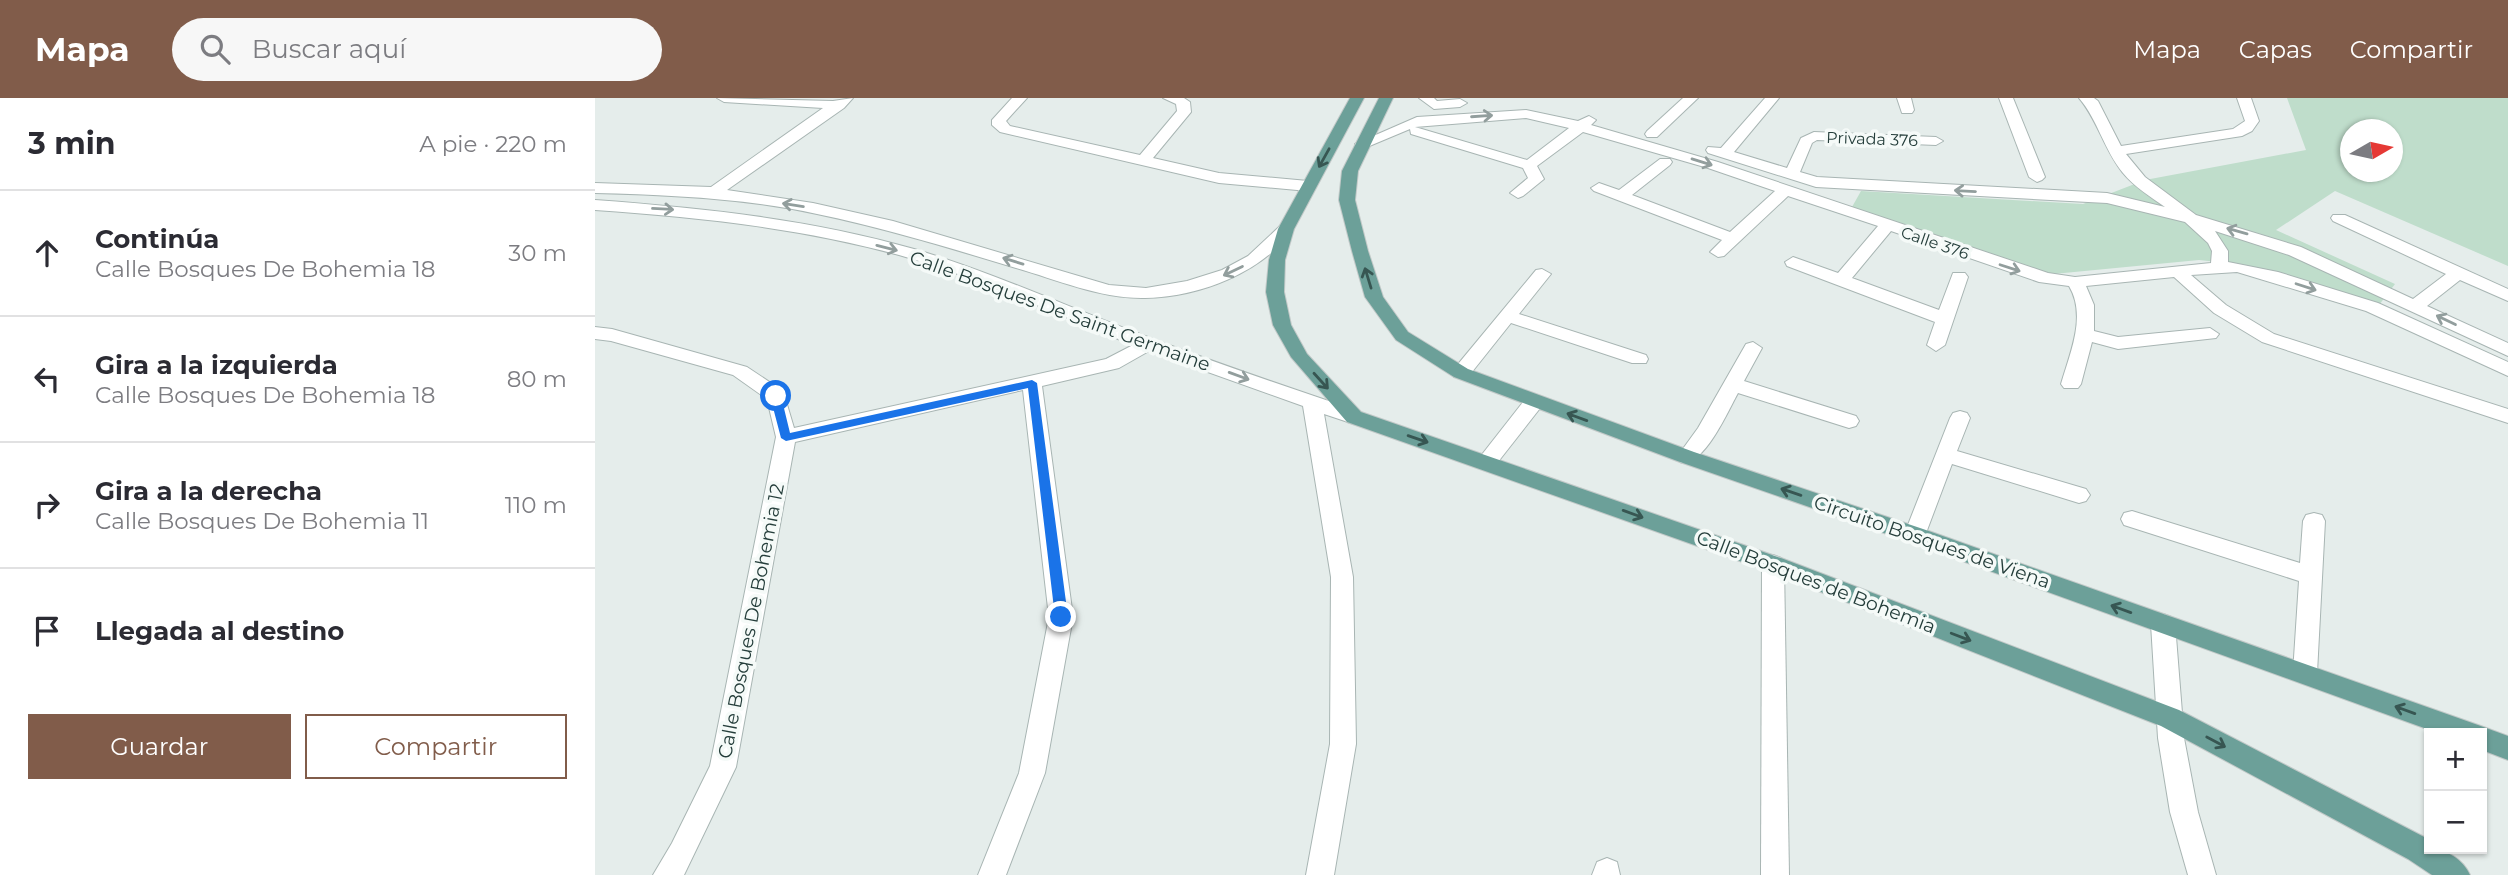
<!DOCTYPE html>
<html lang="es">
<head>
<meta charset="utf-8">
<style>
	:root { --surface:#fff; --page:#f7f7f7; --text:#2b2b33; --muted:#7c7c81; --line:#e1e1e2; --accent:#815c4a }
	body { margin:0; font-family:Montserrat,sans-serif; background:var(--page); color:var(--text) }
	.controls { position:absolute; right:21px; bottom:21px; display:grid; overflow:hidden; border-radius:0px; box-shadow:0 2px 5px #0004 }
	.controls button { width:63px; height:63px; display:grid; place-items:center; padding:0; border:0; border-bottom:2px solid var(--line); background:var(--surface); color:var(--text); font:35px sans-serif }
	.compass { position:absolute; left:1745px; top:21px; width:63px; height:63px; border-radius:50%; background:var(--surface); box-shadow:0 2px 5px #0004; rotate:81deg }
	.stop { position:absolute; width:21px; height:21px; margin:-16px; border:5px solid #1a73e8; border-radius:50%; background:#fff }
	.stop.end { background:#1a73e8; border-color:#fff; box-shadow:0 2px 7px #0008 }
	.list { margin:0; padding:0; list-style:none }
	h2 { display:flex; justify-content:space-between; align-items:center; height:91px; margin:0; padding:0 28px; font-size:30px }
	h2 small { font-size:23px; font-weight:400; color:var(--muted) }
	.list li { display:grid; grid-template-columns:46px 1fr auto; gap:21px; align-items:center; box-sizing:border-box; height:126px; padding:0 28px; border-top:2px solid var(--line) }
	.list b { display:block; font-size:26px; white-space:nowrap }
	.list p { margin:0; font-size:23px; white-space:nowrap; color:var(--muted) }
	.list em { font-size:23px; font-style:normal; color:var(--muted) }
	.actions { display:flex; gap:14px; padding:21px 28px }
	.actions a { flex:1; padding:16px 0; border:2px solid var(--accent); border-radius:0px; text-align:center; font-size:24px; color:var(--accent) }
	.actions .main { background:var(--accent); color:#fff }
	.icon { flex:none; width:38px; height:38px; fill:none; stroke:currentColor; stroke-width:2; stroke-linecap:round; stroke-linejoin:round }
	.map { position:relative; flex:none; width:1913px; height:777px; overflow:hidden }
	header { display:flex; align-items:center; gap:42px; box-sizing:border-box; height:98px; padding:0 35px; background:var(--accent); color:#fff }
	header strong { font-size:33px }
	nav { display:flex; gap:38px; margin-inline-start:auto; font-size:24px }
	.search { width:490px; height:63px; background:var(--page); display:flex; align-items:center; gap:18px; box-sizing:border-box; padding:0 24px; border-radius:38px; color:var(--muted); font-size:26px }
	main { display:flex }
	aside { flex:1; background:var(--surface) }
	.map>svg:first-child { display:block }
	.green { fill:#bfddcb; fill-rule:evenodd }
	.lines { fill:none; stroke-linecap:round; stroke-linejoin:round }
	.minor-casing { stroke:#a8b5b3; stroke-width:2 }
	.major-casing { stroke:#c2c9c8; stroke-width:2 }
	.minor { fill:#fff; fill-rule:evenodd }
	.major { fill:#6ca099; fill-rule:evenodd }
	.oneway { stroke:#929e9d }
	.oneway2 { stroke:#375652 }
	.route { fill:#1a73e8 }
	.labels { text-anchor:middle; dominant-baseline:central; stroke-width:7; stroke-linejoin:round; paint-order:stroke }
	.far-street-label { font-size:16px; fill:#253e3b; stroke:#f5faf8 }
	.street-label { font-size:19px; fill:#253e3b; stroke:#f5faf8 }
</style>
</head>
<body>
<header>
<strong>Mapa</strong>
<div class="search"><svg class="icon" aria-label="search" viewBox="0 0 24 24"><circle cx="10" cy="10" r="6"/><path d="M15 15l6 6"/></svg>Buscar aquí</div>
<nav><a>Mapa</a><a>Capas</a><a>Compartir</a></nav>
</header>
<main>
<aside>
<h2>3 min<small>A pie · 220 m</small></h2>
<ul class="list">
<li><svg class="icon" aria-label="ahead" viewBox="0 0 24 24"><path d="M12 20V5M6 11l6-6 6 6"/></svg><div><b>Continúa</b><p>Calle Bosques De Bohemia 18</p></div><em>30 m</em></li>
<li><svg class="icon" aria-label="left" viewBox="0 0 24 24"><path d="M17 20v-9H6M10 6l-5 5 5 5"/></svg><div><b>Gira a la izquierda</b><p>Calle Bosques De Bohemia 18</p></div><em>80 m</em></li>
<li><svg class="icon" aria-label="right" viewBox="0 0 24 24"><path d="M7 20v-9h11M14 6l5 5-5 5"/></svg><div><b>Gira a la derecha</b><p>Calle Bosques De Bohemia 11</p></div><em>110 m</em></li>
<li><svg class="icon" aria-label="arrive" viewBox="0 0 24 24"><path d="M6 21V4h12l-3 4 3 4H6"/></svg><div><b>Llegada al destino</b></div></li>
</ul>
<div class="actions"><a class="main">Guardar</a><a>Compartir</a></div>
</aside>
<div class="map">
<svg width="1913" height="777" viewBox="0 0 1913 777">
	<rect width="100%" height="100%" fill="#e5edeb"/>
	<path class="green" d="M 1692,0 L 1913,0 L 1913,168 L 1740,93 L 1681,132 L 1800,186 L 1781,211 L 1651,167 L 1604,162 L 1448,177 L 1257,109 L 1266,93 L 1488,106 L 1550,82 L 1711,52 ZM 1756,32 L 1798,32 L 1798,74 L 1756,74 Z"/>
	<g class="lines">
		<defs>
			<g id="minor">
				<path d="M 122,0 L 238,3 L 258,0 L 249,10 L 132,92 L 218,105 L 298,123 L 514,187 L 551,190 L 592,183 L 627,172 L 653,158 L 685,128 L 691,126 L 699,131 C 666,175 605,199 550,200 C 506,201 463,182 421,170 C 355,150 289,130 222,116 C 148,100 75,97 0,95 L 0,85 L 116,89 L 228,10 L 129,4 Z"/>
				<path d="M 417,0 L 432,0 L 411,23 L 415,28 L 545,57 L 582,13 L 581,6 L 568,0 L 589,0 L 595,4 L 596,14 L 558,60 L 624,75 L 713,83 L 721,88 L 713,93 L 624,85 L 405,34 L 397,27 L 397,22 Z"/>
				<path d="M 824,0 L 839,0 L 842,3 L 865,1 L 872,5 L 865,9 L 839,11 Z"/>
				<path d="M 1088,0 L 1103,0 L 1062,39 L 1052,39 L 1050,36 L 1052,33 Z"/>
				<path d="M 1170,0 L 1184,0 L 1139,54 L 1192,70 L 1206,40 L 1219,34 L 1341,39 L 1348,43 L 1341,47 L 1222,42 L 1217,45 L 1205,74 L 1222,79 L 1512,95 L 1570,109 C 1556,99 1539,89 1528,75 C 1509,52 1503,22 1484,0 L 1499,0 L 1503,3 L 1526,48 L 1638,31 L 1650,23 L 1642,0 L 1656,0 L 1664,23 L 1657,33 L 1647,38 L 1531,56 L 1550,79 L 1601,117 L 1706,149 L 1818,201 L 1851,176 L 1738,123 L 1736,120 L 1738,117 L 1750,117 L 1913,191 L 1913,203 L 1865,182 L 1832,208 L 1913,245 L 1913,258 L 1694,157 L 1620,133 L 1633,153 L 1633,164 L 1683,174 L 1783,205 L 1913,264 L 1913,278 L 1771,213 L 1642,174 L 1596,177 L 1631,207 L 1679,236 L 1913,311 L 1913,325 L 1667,244 L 1619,215 L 1579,179 L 1491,188 L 1499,207 L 1499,233 L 1523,239 L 1615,230 L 1624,236 L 1621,240 L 1523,251 L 1497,244 L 1486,286 L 1483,290 L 1469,290 L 1466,286 C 1475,255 1492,218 1474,188 L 1444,184 L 1296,133 L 1257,180 L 1344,212 L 1358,175 L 1370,175 L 1373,179 L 1350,247 L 1341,253 L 1332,247 L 1340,224 L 1192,168 L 1190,164 L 1198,159 L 1243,175 L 1283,128 L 1193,98 L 1129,158 L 1123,159 L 1115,154 L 1127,142 L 999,93 L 996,90 L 1004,85 L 1024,92 L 1065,61 L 1075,61 L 1077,64 L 1075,67 L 1037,97 L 1135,134 L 1180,93 L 1113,70 L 988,34 L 942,68 L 949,81 L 928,98 L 923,100 L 915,95 L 933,80 L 928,70 L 816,36 L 815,31 L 772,49 L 767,50 L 760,46 L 822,19 L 931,12 L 983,23 L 994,18 L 1001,22 L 996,27 L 1123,64 L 1453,175 L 1480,179 L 1616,165 L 1617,153 L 1613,145 L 1590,124 L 1512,105 L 1221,89 L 1113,55 L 1111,52 L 1113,49 L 1126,50 ZM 931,20 L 974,30 L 932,62 L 820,29 Z"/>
				<path d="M 1302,0 L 1316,0 L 1319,12 L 1317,15 L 1307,15 Z"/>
				<path d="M 1404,0 L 1418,0 L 1450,79 L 1447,82 L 1442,84 L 1434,79 Z"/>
				<path d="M 0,102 C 107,110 215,121 319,151 C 393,173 464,205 537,233 C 612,262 689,288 766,314 L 769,319 L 766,324 L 759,326 L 729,316 L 758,479 L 761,646 L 739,777 L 711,777 L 735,646 L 736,479 L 708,308 L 554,253 L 524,270 L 447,288 L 478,519 L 450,675 L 411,777 L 383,777 L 424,675 L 454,519 L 428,292 L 200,344 L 141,669 L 89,777 L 58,777 L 77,745 L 115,668 L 181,339 L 172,301 L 138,277 L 16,243 L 0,241 L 0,229 L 17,231 L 152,269 L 188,293 L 199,330 L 511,261 L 538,247 C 460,216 385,180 304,157 C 205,130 103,119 0,112 Z"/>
				<path d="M 947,171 L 956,176 L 924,216 L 1051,257 L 1053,261 L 1051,265 L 1037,265 L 916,225 L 873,279 L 859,279 L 857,275 L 859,271 L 941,172 Z"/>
				<path d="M 1158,244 L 1167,250 L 1149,283 L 1261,318 L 1264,323 L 1261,328 L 1254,330 L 1143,295 C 1133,313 1108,371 1085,364 L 1082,359 L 1103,330 L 1151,246 Z"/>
				<path d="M 939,297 L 946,299 L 949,304 L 946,309 L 899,369 L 892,371 L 885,369 L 882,364 L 885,359 L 932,299 Z"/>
				<path d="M 1365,313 L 1372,315 L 1375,320 L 1362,353 L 1491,391 L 1495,397 L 1491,403 L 1484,405 L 1357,366 L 1328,443 L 1320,445 L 1312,443 L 1309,437 L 1355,320 L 1358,315 Z"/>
				<path d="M 1537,413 L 1705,465 L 1708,423 L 1711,417 L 1719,415 L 1727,417 L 1730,423 L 1722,575 L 1719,582 L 1710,585 L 1701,582 L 1698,575 L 1704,483 L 1529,427 L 1526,421 L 1529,415 Z"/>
				<path d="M 1178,457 L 1186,460 L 1189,466 L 1194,777 L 1166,777 L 1167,466 L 1170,460 Z"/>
				<path d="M 1568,516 L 1576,519 L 1580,526 L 1589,640 L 1603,714 L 1621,777 L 1593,777 L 1575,714 L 1563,640 L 1556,526 L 1560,519 Z"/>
				<path d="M 1012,760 L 1022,764 L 1025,777 L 997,777 L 1002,764 Z"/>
			</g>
			<g id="major">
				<path d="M 755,0 L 769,0 L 699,131 L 690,162 L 689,194 L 696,227 L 712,256 L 766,314 L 1186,460 L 1584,612 L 1833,741 L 1834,751 C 1851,751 1868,761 1875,777 L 1837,777 L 1813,761 L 1566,628 L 1170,472 L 752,324 L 696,259 L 678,227 L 671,194 L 674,162 L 683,131 Z"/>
				<path d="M 784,0 L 798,0 L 763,73 L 760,102 L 773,153 L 788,199 L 813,234 L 873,271 L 1099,354 L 1328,431 L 1883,627 L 1913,638 L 1913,662 L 1887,652 L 1887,635 L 1843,635 L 1312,443 L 1085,364 L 859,279 L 801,242 L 770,199 L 757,153 L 744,102 L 747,73 Z"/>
			</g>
		</defs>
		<use href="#minor" class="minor-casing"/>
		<use href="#major" class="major-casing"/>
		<use href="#minor" class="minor"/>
		<use href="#major" class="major"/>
	</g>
	<defs><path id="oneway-shaft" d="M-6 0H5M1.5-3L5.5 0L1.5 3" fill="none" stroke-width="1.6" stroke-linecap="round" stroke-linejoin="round" transform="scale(1.75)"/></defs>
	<g class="oneway">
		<use href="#oneway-shaft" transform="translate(887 18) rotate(-4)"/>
		<use href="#oneway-shaft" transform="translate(1107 64) rotate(17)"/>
		<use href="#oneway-shaft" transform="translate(1370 93) rotate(-177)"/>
		<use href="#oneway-shaft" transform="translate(198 107) rotate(-171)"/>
		<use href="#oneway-shaft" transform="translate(68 111) rotate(3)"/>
		<use href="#oneway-shaft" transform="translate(1642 133) rotate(-164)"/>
		<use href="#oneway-shaft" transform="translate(292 150) rotate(14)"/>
		<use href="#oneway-shaft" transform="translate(418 163) rotate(-163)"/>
		<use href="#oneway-shaft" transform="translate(1415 170) rotate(18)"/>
		<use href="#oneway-shaft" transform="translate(638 173) rotate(154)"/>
		<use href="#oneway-shaft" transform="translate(1711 189) rotate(18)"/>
		<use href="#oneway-shaft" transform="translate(1851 222) rotate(-154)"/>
		<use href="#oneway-shaft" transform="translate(644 278) rotate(20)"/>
	</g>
	<g class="oneway2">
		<use href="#oneway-shaft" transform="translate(729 60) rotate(119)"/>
		<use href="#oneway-shaft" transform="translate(773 180) rotate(-107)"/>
		<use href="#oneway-shaft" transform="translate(726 283) rotate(48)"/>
		<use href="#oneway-shaft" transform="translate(982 319) rotate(-160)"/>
		<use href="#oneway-shaft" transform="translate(823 341) rotate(19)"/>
		<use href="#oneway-shaft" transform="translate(1196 394) rotate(-161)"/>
		<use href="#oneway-shaft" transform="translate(1038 416) rotate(20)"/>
		<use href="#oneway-shaft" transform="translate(1526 511) rotate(-160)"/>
		<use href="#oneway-shaft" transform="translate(1366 539) rotate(21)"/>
		<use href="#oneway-shaft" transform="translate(1810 612) rotate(-160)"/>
		<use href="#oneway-shaft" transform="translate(1621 644) rotate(28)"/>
	</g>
	<path class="route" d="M 437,282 L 442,285 L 473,519 L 466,524 L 460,519 L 433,290 L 191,343 L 186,340 L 175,298 L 181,295 L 186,298 L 195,335 Z"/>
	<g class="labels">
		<g class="far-street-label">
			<text transform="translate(1277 41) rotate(2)">Privada 376</text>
			<text transform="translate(1340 145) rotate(19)">Calle 376</text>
		</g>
		<g class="street-label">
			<text transform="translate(465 213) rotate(20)">Calle Bosques De Saint Germaine</text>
			<text transform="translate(1337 444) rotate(19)">Circuito Bosques de Viena</text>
			<text transform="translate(1221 484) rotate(21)">Calle Bosques de Bohemia</text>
			<text transform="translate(156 523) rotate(-79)">Calle Bosques De Bohemia 12</text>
		</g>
	</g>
</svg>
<div class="controls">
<button>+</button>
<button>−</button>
</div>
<svg class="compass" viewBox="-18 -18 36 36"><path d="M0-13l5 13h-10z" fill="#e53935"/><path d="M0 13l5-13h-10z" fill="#7c7c81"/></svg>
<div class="stop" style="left:181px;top:298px"></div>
<div class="stop end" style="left:466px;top:519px"></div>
</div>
</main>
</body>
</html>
